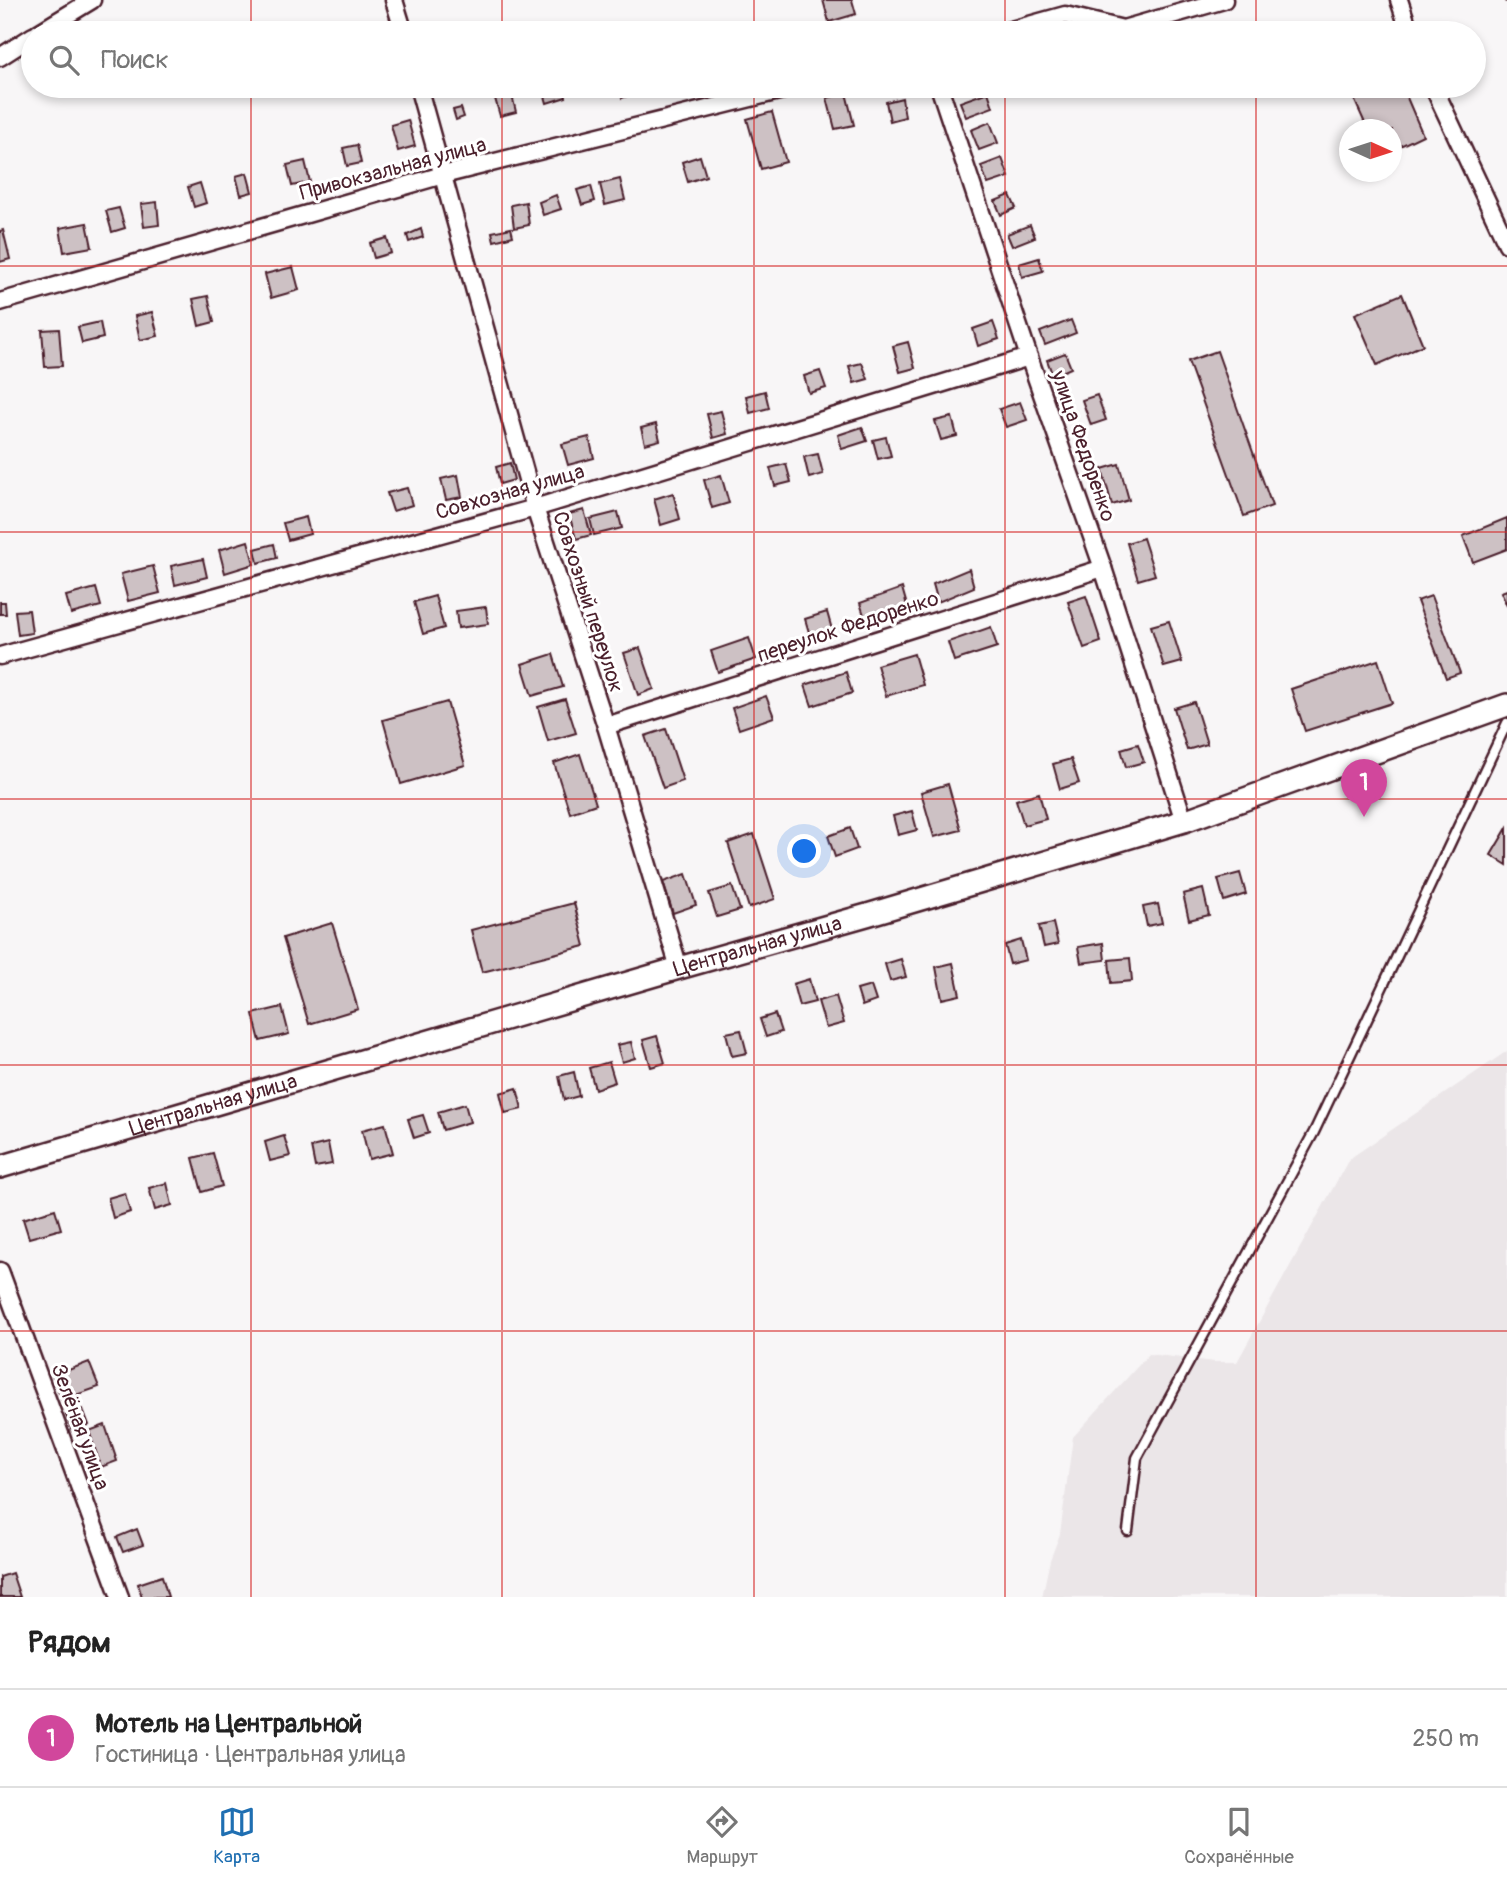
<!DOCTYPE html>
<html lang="ru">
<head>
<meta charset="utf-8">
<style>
	:root { --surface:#fff; --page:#f6f6f6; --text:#222; --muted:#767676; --line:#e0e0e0; --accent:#1f6fb2 }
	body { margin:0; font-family:Pangolin,sans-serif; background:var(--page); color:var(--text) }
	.compass { position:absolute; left:1339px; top:119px; width:63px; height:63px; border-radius:50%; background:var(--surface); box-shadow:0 4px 10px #0003; rotate:93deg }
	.you { position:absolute; left:805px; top:852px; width:24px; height:24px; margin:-18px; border:5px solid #fff; border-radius:50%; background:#1a73e8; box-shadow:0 0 0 10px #1a73e833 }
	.badge { display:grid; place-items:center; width:46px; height:46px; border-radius:50%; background:var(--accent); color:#fff; font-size:23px; font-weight:700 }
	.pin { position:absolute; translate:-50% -58px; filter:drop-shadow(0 2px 4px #0008) }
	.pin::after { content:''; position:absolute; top:37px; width:24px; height:21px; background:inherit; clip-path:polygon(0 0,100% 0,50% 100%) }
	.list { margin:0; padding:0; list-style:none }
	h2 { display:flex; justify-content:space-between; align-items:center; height:91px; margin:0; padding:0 28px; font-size:30px }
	h2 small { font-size:23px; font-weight:400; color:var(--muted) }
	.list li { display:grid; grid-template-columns:46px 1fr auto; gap:21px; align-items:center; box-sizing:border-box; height:98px; padding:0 28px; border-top:2px solid var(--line) }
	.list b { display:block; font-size:26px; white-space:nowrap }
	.list p { margin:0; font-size:23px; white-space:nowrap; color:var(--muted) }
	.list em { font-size:23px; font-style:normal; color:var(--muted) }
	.icon { flex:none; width:38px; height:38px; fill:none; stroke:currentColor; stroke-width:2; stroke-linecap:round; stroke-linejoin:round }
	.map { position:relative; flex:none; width:1507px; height:1597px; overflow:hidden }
	.search { position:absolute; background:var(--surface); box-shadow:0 4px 10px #0003; left:21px; right:21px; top:21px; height:77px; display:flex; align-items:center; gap:18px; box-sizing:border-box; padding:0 24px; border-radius:38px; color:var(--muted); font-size:26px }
	.sheet { height:189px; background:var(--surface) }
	nav { display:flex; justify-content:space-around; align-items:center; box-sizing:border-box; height:98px; border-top:2px solid var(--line); background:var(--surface); font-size:19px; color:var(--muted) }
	nav a { display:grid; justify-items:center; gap:4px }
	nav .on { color:var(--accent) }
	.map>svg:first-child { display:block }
	.built { fill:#ebe6e8 }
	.building { fill:#cdc1c4; stroke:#4a1f2b; stroke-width:2 }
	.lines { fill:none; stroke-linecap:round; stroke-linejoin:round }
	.lane-casing { stroke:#4a1f2b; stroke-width:13 }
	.street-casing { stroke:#4a1f2b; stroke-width:21 }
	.secondary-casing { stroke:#4a1f2b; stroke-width:26 }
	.lane { stroke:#fff; stroke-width:8 }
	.street { stroke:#fff; stroke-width:16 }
	.secondary { stroke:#fff; stroke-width:21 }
	.rail { stroke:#4a1f2b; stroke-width:4.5; stroke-dasharray:10 5; stroke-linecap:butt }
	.grid { fill:none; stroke:#d62828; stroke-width:2; stroke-opacity:0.55 }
	.labels { text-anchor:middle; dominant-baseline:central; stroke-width:6; stroke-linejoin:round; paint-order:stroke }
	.street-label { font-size:21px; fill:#4a1f2b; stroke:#fff }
</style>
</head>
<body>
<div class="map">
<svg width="1507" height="1597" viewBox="0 0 1507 1597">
	<rect width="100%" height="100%" fill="#f8f6f7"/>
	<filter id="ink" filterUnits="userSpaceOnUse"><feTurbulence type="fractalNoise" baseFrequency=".0143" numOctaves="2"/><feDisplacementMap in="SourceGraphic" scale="14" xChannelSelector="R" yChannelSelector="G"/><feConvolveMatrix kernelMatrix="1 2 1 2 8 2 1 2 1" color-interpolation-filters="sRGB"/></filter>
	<g filter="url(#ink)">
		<path class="built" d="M 1507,1051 L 1507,1597 L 1042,1597 L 1050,1560 L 1060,1534 L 1073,1437 L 1149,1354 L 1214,1362 L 1237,1362 L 1349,1159 Z"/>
		<g class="building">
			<path d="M 823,0 L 852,0 L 856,14 L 829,22 Z"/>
			<path d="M 742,28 L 744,33 L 731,33 L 730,31 Z"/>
			<path d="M 542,86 L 563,86 L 566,97 L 547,103 Z"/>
			<path d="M 617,86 L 638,86 L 640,91 L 622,98 Z"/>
			<path d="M 1359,86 L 1402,86 L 1423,135 L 1392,150 L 1392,130 L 1368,130 L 1350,90 Z"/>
			<path d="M 511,91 L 516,112 L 500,116 L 494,95 Z"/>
			<path d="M 988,92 L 993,107 L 966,117 L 960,102 Z"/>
			<path d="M 846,93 L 854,125 L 835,129 L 827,98 Z"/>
			<path d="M 902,98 L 905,117 L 890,121 L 886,102 Z"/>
			<path d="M 461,108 L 464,117 L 456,120 L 453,110 Z"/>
			<path d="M 772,112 L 786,162 L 761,169 L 747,119 Z"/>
			<path d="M 408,120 L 415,146 L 398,151 L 391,125 Z"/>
			<path d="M 990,122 L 998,143 L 979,150 L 971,130 Z"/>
			<path d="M 357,145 L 361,163 L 347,166 L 343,148 Z"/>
			<path d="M 700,156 L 706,176 L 688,182 L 682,162 Z"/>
			<path d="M 1002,158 L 1009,177 L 988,184 L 981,166 Z"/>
			<path d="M 305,161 L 310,182 L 292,186 L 287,165 Z"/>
			<path d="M 247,173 L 252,192 L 241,195 L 236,176 Z"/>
			<path d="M 620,179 L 625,200 L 605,205 L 600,184 Z"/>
			<path d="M 200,183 L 206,203 L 194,207 L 188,187 Z"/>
			<path d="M 591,186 L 595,201 L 582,205 L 577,190 Z"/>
			<path d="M 556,195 L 561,209 L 543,215 L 539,202 Z"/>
			<path d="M 1010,195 L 1016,208 L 1001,215 L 995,201 Z"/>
			<path d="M 157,202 L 159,225 L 144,227 L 141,204 Z"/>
			<path d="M 526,202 L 529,225 L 514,228 L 511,205 Z"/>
			<path d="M 119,208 L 125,228 L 112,232 L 106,211 Z"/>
			<path d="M 87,223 L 92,247 L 64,252 L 60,228 Z"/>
			<path d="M 1030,225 L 1035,237 L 1012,246 L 1007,234 Z"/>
			<path d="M 511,228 L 513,236 L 494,241 L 492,232 Z"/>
			<path d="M 421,229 L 423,237 L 409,242 L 407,235 Z"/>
			<path d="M 3,230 L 10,259 L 0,262 L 0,231 Z"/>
			<path d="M 387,238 L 391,253 L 374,258 L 370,243 Z"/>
			<path d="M 1039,258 L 1043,271 L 1022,277 L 1019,264 Z"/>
			<path d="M 293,267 L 299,290 L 271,298 L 265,274 Z"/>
			<path d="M 1402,294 L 1423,345 L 1377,365 L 1355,314 Z"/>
			<path d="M 208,296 L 214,322 L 199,326 L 193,299 Z"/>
			<path d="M 152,312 L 158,336 L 140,340 L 135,316 Z"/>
			<path d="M 1071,320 L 1076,333 L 1045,345 L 1040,332 Z"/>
			<path d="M 100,322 L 103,338 L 82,343 L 78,327 Z"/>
			<path d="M 993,322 L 999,339 L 978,346 L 973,329 Z"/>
			<path d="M 59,329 L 62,366 L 45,367 L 42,330 Z"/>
			<path d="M 908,342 L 915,368 L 900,372 L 893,346 Z"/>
			<path d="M 1217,351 L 1272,506 L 1244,516 L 1188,361 Z"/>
			<path d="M 1065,353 L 1071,368 L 1053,376 L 1047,360 Z"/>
			<path d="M 862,363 L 868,379 L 854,383 L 849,366 Z"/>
			<path d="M 820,371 L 826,388 L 809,393 L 804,376 Z"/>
			<path d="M 765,391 L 769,408 L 750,413 L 746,396 Z"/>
			<path d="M 1097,395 L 1106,420 L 1091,425 L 1082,400 Z"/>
			<path d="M 1020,402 L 1027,420 L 1006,427 L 999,409 Z"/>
			<path d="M 721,411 L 727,434 L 713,438 L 707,414 Z"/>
			<path d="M 952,417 L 957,436 L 941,440 L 935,421 Z"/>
			<path d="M 656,424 L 660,440 L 645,444 L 641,428 Z"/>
			<path d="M 862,427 L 867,441 L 842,449 L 838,435 Z"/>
			<path d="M 589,437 L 594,458 L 568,465 L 562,444 Z"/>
			<path d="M 886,437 L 891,456 L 878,459 L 873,440 Z"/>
			<path d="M 818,454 L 823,474 L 809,478 L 804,457 Z"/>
			<path d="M 510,463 L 514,480 L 500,484 L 496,467 Z"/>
			<path d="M 786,464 L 791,482 L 775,486 L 770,468 Z"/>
			<path d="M 1119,464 L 1129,500 L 1112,505 L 1102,469 Z"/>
			<path d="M 458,475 L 462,497 L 446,500 L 441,479 Z"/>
			<path d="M 721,475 L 729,503 L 712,508 L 704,480 Z"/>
			<path d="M 407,488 L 412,505 L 393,511 L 387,493 Z"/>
			<path d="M 673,493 L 680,519 L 661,525 L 654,499 Z"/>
			<path d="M 584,510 L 591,535 L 576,539 L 569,514 Z"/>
			<path d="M 618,512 L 622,528 L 594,535 L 590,519 Z"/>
			<path d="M 306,517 L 310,534 L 288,540 L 283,523 Z"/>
			<path d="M 1507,518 L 1507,549 L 1473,562 L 1463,536 Z"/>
			<path d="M 1143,538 L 1155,575 L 1138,580 L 1127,543 Z"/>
			<path d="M 248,541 L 254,564 L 225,573 L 219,550 Z"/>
			<path d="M 274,544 L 277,558 L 258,563 L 255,549 Z"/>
			<path d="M 203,559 L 207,577 L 175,585 L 171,566 Z"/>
			<path d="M 153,566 L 160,593 L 128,601 L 121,574 Z"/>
			<path d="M 969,569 L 974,587 L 938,602 L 933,584 Z"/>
			<path d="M 96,588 L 101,606 L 71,614 L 66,596 Z"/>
			<path d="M 902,588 L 908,609 L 867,624 L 860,603 Z"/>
			<path d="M 1507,590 L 1507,606 L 1501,592 Z"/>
			<path d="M 435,596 L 444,628 L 423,634 L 414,602 Z"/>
			<path d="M 1086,596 L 1101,642 L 1084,648 L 1068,602 Z"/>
			<path d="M 1431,596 L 1460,673 L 1446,678 L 1417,601 Z"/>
			<path d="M 0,602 L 5,602 L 6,614 L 0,614 Z"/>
			<path d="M 486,607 L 488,624 L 458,628 L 456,611 Z"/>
			<path d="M 29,610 L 32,633 L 18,635 L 15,611 Z"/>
			<path d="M 827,612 L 833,633 L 811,639 L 805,619 Z"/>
			<path d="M 1169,621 L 1182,662 L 1164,667 L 1151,626 Z"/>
			<path d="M 991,627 L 997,647 L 954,661 L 948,642 Z"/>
			<path d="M 749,638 L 756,659 L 718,672 L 711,651 Z"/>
			<path d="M 640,648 L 654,689 L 638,695 L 624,653 Z"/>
			<path d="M 553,654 L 563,687 L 532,696 L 522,664 Z"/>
			<path d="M 914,654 L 923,685 L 886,696 L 877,665 Z"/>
			<path d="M 1378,660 L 1392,703 L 1305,731 L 1291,689 Z"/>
			<path d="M 846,672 L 852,693 L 812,706 L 805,685 Z"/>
			<path d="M 766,696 L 774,717 L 739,729 L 732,708 Z"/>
			<path d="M 565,699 L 576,733 L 548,741 L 538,707 Z"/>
			<path d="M 447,702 L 465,765 L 401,784 L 383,720 Z"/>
			<path d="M 1194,702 L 1207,744 L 1187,750 L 1174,708 Z"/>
			<path d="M 666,729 L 683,781 L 663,788 L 645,736 Z"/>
			<path d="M 1138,744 L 1144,762 L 1126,767 L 1121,749 Z"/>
			<path d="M 580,754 L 596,804 L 570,813 L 554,763 Z"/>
			<path d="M 1071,759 L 1079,783 L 1060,789 L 1053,764 Z"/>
			<path d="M 948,784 L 961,830 L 934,837 L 921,792 Z"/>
			<path d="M 1039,793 L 1046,819 L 1024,825 L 1016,800 Z"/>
			<path d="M 912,811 L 917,830 L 898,835 L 893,816 Z"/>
			<path d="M 850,828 L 857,849 L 835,857 L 828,836 Z"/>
			<path d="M 1507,828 L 1507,865 L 1491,855 Z"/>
			<path d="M 754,834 L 775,899 L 749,908 L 728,843 Z"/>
			<path d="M 1240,873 L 1246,894 L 1224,901 L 1218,879 Z"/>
			<path d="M 686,874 L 696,905 L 673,913 L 663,882 Z"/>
			<path d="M 732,886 L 740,910 L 717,917 L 709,893 Z"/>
			<path d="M 1203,889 L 1209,915 L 1189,920 L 1183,894 Z"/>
			<path d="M 574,903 L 585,946 L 482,972 L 471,930 Z"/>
			<path d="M 1158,904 L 1162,923 L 1147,926 L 1143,907 Z"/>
			<path d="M 332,923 L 358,1009 L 309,1024 L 283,938 Z"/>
			<path d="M 1053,923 L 1058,944 L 1044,947 L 1039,926 Z"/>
			<path d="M 1021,940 L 1026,960 L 1010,964 L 1005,945 Z"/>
			<path d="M 1103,943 L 1105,960 L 1081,963 L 1078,947 Z"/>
			<path d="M 1130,958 L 1132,981 L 1111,983 L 1109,960 Z"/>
			<path d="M 901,959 L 906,977 L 890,981 L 885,964 Z"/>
			<path d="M 953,963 L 960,995 L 942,999 L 936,967 Z"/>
			<path d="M 809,979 L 815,1002 L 799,1006 L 793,984 Z"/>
			<path d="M 871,986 L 876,1001 L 862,1006 L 857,990 Z"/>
			<path d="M 836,996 L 844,1023 L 826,1028 L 818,1001 Z"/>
			<path d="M 282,1007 L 289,1034 L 260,1041 L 253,1014 Z"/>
			<path d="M 775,1014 L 781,1032 L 766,1037 L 760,1019 Z"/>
			<path d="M 741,1030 L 747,1053 L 732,1056 L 726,1033 Z"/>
			<path d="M 657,1036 L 665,1063 L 651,1067 L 643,1040 Z"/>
			<path d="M 631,1042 L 635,1058 L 622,1062 L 617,1045 Z"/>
			<path d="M 609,1062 L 615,1082 L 595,1089 L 589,1068 Z"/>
			<path d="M 574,1072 L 579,1096 L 564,1100 L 559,1076 Z"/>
			<path d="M 517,1088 L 522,1109 L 505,1113 L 500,1093 Z"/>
			<path d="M 465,1104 L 470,1122 L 443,1130 L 438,1112 Z"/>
			<path d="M 423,1115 L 429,1133 L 414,1138 L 408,1119 Z"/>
			<path d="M 385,1124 L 393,1153 L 369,1159 L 362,1130 Z"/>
			<path d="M 284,1136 L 290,1156 L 270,1161 L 265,1142 Z"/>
			<path d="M 328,1143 L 332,1164 L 315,1167 L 311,1147 Z"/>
			<path d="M 213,1153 L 222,1186 L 202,1192 L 193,1158 Z"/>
			<path d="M 167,1183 L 172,1205 L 155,1210 L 149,1188 Z"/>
			<path d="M 125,1193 L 130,1212 L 113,1218 L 108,1198 Z"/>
			<path d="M 55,1209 L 61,1229 L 29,1238 L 23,1219 Z"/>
			<path d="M 89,1362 L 99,1387 L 62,1400 L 53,1376 Z"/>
			<path d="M 83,1409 L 89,1425 L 72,1431 L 66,1415 Z"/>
			<path d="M 105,1425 L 117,1461 L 101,1467 L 89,1431 Z"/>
			<path d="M 137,1529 L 143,1545 L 123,1552 L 117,1537 Z"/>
			<path d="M 12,1573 L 20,1597 L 0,1597 L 0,1577 Z"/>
			<path d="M 162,1576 L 168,1597 L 142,1597 L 138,1584 Z"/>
		</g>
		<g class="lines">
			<defs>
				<path id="lane" d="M 1128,1531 L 1137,1458 L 1314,1132 L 1507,723"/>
				<g id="street">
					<path d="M 394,0 L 404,33"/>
					<path d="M 1399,0 L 1410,33"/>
					<path d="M 38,33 L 92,0"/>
					<path d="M 1000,33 L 1065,15 L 1123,29 L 1224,0"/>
					<path d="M 0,57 L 33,36"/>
					<path d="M 418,86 L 535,508 L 606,726 L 679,968"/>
					<path d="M 939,86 L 1029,357 L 1103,568 L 1184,821"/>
					<path d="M 1433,86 L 1507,244"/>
					<path d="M 0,302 L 443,175 L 799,86"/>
					<path d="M 0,656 L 535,508 L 1029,357"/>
					<path d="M 606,726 L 1103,568"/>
					<path d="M 0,1271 L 120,1597"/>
				</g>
				<g id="secondary">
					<path id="s1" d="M 0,1167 L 679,968 L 867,915 L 1184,821 L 1507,705"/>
				</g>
			</defs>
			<use href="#lane" class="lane-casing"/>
			<use href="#street" class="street-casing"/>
			<use href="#secondary" class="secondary-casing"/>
			<use href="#lane" class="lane"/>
			<use href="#street" class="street"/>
			<use href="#secondary" class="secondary"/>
			<path class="rail" d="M 1506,0 L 1507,2"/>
		</g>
	</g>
	<path class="grid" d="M 251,0 L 251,33M 502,0 L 502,33M 754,0 L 754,33M 1005,0 L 1005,33M 1256,0 L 1256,33M 251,86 L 251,1597M 502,86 L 502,1597M 754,86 L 754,1597M 1005,86 L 1005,1597M 1256,86 L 1256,1597M 0,266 L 1507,266M 0,532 L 1507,532M 0,799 L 1507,799M 0,1065 L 1507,1065M 0,1331 L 1507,1331"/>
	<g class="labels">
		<g class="street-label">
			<text transform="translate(393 169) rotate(-15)">Привокзальная улица</text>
			<text transform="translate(1083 446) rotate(71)">улица Федоренко</text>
			<text transform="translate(510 492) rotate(-16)">Совхозная улица</text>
			<text transform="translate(588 602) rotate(72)">Совхозный переулок</text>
			<text transform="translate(848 627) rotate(-18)">переулок Федоренко</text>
			<text stroke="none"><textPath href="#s1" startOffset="789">Центральная улица</textPath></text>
			<text stroke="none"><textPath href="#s1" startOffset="222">Центральная улица</textPath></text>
			<text transform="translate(80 1427) rotate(70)">Зелёная улица</text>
		</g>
	</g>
</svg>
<svg class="compass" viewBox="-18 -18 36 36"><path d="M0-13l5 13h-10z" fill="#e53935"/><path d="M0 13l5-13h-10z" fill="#767676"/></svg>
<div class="you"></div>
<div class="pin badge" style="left:1364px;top:817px;background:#d1479c">1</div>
<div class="search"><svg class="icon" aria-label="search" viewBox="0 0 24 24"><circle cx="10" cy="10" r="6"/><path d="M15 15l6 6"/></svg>Поиск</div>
</div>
<section class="sheet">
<h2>Рядом<small></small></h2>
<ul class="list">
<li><span class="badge" style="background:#d1479c">1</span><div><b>Мотель на Центральной</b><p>Гостиница · Центральная улица</p></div><em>250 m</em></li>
</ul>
</section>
<nav>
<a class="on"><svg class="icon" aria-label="map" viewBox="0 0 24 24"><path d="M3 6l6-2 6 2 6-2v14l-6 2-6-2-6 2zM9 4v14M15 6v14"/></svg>Карта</a>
<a><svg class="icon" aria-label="directions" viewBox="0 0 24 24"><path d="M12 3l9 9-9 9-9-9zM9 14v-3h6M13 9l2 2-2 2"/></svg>Маршрут</a>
<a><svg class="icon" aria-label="saved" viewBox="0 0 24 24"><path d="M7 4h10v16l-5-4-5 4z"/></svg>Сохранённые</a>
</nav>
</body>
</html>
